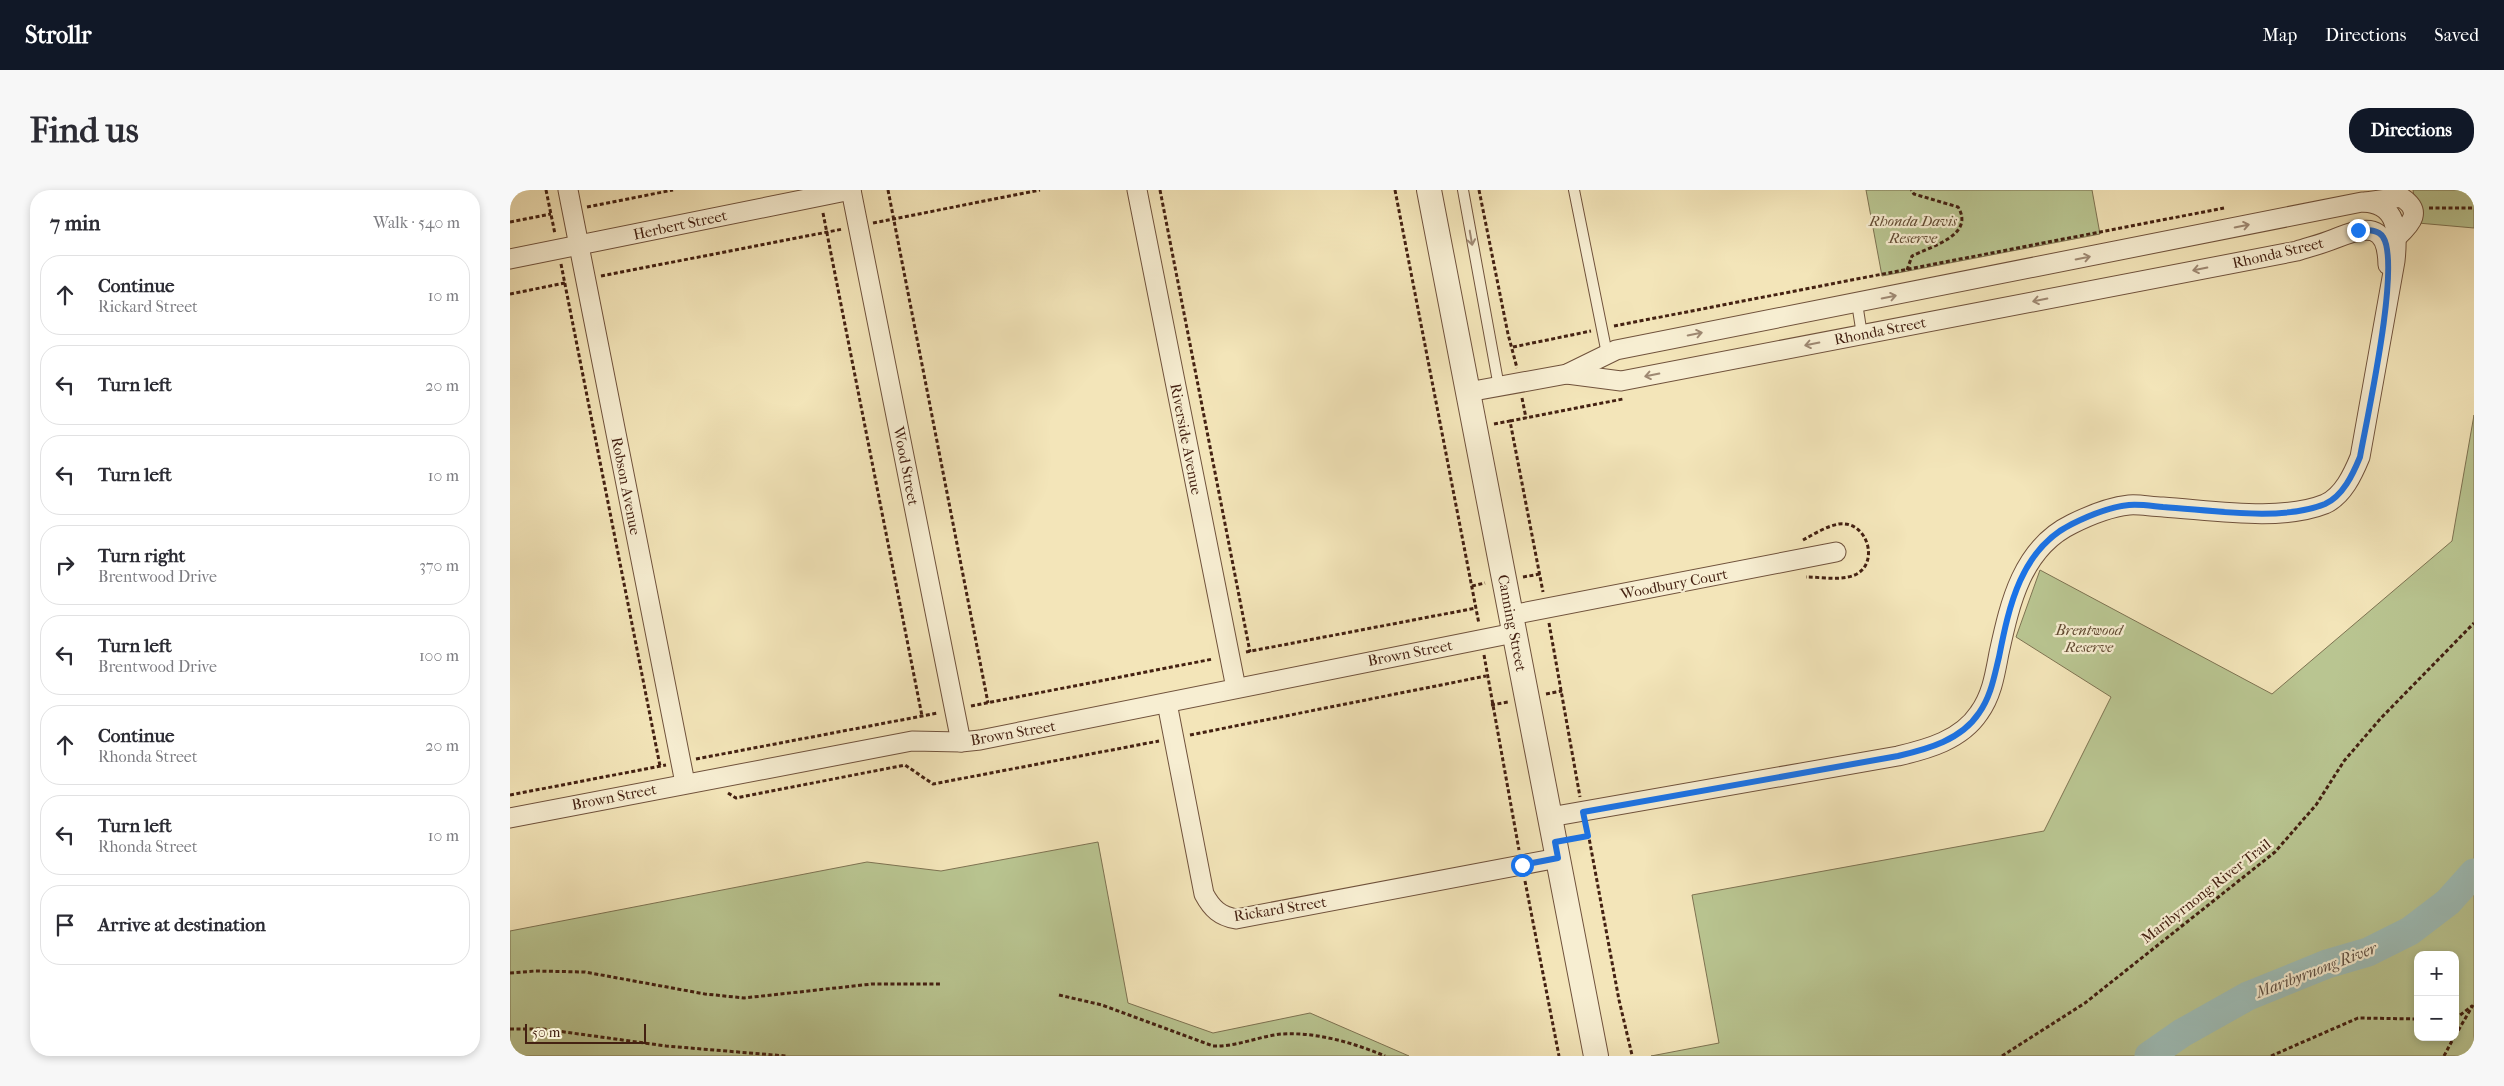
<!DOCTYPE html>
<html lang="en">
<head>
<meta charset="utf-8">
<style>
	:root { --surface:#fff; --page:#f7f7f7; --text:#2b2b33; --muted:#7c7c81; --line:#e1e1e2; --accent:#111827 }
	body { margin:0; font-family:"IM FELL French Canon",serif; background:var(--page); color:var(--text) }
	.controls { position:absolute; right:15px; bottom:15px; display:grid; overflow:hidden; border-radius:10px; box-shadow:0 2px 8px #0003 }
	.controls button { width:45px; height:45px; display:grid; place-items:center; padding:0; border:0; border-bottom:1px solid var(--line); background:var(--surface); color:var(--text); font:25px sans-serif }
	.scale { position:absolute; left:15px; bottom:12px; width:121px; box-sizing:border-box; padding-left:5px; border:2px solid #442112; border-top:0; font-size:14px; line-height:18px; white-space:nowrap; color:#442112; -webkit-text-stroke:4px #f7eed2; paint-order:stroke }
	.stop { position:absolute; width:15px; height:15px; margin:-11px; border:4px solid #1a73e8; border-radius:50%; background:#fff }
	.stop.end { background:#1a73e8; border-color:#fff; box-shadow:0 1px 5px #0008 }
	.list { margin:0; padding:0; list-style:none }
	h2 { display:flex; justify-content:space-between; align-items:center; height:65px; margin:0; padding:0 20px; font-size:21px }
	h2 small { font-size:16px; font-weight:400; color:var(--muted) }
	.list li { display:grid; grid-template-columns:32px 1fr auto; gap:15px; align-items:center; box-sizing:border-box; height:80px; margin:0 10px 10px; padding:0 10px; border:1px solid var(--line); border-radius:20px }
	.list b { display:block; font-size:19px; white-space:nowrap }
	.list p { margin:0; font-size:16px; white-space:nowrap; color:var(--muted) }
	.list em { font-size:16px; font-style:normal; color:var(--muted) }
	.icon { flex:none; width:28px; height:28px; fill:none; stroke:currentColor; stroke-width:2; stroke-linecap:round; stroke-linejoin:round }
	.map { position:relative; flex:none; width:1964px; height:866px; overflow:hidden; border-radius:20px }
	header { display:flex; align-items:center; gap:30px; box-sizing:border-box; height:70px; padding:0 25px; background:var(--accent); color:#fff }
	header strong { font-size:24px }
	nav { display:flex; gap:28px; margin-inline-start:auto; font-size:18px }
	.intro { display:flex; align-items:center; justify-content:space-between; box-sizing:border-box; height:120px; padding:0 30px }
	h1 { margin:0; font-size:35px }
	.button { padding:12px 22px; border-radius:20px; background:var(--accent); color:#fff; font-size:18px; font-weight:700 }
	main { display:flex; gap:30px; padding:0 30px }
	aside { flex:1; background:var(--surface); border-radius:20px; box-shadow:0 2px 8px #0003 }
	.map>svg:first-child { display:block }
	.green { fill:#b9c591; stroke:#7e7352; fill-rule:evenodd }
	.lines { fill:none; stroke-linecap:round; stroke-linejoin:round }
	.river { stroke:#9ebdb7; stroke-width:29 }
	.service-casing { stroke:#70523c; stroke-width:12 }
	.minor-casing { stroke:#70523c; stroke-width:21 }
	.tertiary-casing { stroke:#70523c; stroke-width:26 }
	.path { stroke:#442112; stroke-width:3; stroke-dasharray:4 2.5; stroke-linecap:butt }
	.service { stroke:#f7eed2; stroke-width:10 }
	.minor { stroke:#f7eed2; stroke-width:19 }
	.tertiary { stroke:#f7eed2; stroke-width:24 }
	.oneway { stroke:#9e8872 }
	.route { stroke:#1a73e8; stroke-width:6 }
	.labels { text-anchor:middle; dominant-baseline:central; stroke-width:4.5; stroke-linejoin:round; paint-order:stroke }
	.park-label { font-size:15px; font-style:italic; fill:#614a32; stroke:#f7eed2 }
	.street-label { font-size:15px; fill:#442112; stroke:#f7eed2 }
	.water-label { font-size:16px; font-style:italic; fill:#5f5044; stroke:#f7eed2 }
</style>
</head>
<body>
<header>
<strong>Strollr</strong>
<nav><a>Map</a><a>Directions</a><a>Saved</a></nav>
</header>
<div class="intro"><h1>Find us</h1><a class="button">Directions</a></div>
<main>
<aside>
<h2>7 min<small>Walk · 540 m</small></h2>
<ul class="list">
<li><svg class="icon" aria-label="ahead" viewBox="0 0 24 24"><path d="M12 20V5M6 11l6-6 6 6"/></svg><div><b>Continue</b><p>Rickard Street</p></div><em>10 m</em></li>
<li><svg class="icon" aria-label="left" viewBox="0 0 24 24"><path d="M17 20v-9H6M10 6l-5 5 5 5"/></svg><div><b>Turn left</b></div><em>20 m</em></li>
<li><svg class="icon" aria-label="left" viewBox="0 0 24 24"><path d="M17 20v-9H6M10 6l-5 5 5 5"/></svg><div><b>Turn left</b></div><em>10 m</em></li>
<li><svg class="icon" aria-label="right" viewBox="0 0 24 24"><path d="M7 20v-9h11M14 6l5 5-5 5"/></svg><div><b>Turn right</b><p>Brentwood Drive</p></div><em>370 m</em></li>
<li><svg class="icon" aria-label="left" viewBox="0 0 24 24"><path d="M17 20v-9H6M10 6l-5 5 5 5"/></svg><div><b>Turn left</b><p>Brentwood Drive</p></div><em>100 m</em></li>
<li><svg class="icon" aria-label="ahead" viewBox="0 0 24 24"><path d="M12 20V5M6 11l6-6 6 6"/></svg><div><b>Continue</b><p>Rhonda Street</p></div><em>20 m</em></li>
<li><svg class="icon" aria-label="left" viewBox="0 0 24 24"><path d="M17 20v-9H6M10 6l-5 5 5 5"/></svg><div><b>Turn left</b><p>Rhonda Street</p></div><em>10 m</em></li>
<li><svg class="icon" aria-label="arrive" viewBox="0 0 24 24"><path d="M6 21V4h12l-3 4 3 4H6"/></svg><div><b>Arrive at destination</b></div></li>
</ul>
</aside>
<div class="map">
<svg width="1964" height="866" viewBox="0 0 1964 866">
	<rect width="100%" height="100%" fill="#f3e5b9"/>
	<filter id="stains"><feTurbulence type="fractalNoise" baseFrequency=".004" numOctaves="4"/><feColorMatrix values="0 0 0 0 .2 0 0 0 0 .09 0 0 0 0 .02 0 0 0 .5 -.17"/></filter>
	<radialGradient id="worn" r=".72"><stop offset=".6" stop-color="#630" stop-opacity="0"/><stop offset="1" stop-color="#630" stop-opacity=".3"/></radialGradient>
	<g class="green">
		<path d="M 1356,0 L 1582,0 L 1590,44 L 1372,86 Z"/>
		<path d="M 1903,0 L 1964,0 L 1964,38 L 1908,33 Z"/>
		<path d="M 1964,225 L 1964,866 L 1141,866 L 1209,853 L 1182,705 L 1534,641 L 1601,507 L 1506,447 L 1530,380 L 1762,504 L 1942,351 ZM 1908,765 L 1945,765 L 1945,847 L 1908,847 Z"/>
		<path d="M 588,652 L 618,813 L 703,843 L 800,823 L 899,866 L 0,866 L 0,741 L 357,672 L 431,681 Z"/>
	</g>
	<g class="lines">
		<path class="river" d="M 1639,866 L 1672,843 L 1738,806 L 1817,774 L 1858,762 L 1900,741 L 1938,712 L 1964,683"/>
		<defs>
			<g id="service">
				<path d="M 953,0 L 989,197"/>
				<path d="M 1064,0 L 1097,164"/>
				<path d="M 1347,113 L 1352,145"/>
			</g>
			<g id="minor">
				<path d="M 58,0 L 175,593"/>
				<path d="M 341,0 L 451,552"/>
				<path d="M 627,0 L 726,498"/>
				<path d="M 1856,12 L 1891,7 C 1913,21 1902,33 1887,47"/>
				<path d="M 0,69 L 341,0"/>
				<path d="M 1057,184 L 1111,191 L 1787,61 C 1799,57 1812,54 1824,49 C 1856,36 1877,32 1878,75"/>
				<path d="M 958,202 L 1057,184 L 1106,160 L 1852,12 C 1889,13 1888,43 1885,71 L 1850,267 C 1843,284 1833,306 1815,314 C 1770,332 1701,320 1653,317 C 1642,317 1630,314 1619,315 C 1600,317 1580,325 1562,334 C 1512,358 1500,413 1489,463 C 1485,484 1482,505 1469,523 C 1451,550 1418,559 1388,566 L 1040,627"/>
				<path d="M 1001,425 L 1326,362"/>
				<path d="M 657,513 L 694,704 C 702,719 710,726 726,729 L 1048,668"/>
				<path d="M 0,628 L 402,551 L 451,552 L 470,550 L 1004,443"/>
			</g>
			<path id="tertiary" d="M 919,0 L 1086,866"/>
		</defs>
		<use href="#service" class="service-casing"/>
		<use href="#minor" class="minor-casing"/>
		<use href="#tertiary" class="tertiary-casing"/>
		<g class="path">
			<path d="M 36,0 L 45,44"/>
			<path d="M 378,0 L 478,513"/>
			<path d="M 650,0 L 740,462"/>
			<path d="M 885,0 L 969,434"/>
			<path d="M 969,0 L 998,144 L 1007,178"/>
			<path d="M 77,17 L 163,0"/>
			<path d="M 1919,18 L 1964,18"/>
			<path d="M 313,23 L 412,526"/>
			<path d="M 0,32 L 41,24"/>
			<path d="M 363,33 L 530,0"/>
			<path d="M 51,74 L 150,576"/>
			<path d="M 1397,80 L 1402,66 C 1422,56 1465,45 1448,17 L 1404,4 L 1401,0"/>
			<path d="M 91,86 L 333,39"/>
			<path d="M 0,104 L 55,93"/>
			<path d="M 1104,136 L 1714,18"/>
			<path d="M 1003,157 L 1081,141"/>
			<path d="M 1012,208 L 1016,228"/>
			<path d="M 1000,231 L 1113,209"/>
			<path d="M 984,234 L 1000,231 L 1033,402"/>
			<path d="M 1293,350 C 1304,344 1317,336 1329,334 C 1360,330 1372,381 1338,387 C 1325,390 1309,387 1296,387"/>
			<path d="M 1013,387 L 1030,384"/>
			<path d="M 962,396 L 975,393"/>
			<path d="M 1039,433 L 1070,607"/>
			<path d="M 736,462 L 966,418"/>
			<path d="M 974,465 L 1009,660"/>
			<path d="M 1036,504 L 1052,501"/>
			<path d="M 981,515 L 998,512"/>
			<path d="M 461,516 L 703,469"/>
			<path d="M 680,545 L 976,486"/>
			<path d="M 186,569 L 428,523"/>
			<path d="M 218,603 L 226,608 L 395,575 L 423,594 L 649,551"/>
			<path d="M 0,605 L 156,575"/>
			<path d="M 1077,637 L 1109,810 L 1122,865"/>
			<path d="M 1062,649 L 1078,646"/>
			<path d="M 1015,691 L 1049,866"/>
			<path d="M 0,783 L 25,781 L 75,782 L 195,804 L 234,808 L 362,794 L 430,794"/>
			<path d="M 549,805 L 592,815 L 703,856 C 727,857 749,846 772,844 C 807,842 844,853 875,866"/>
			<path d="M 1945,829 L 1962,816"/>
			<path d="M 0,839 L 33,839 L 156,856 L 276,866"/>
			<path d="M 1945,846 L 1963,815"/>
			<path d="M 1492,866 L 1575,813 L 1765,662 L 1806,615 L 1834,571 L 1871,528 L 1964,433"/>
			<path d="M 1761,866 L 1848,828 L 1908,829"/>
			<path d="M 1934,866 L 1944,847"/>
		</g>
		<use href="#service" class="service"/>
		<use href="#minor" class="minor"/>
		<use href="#tertiary" class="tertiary"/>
	</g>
	<defs><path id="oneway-shaft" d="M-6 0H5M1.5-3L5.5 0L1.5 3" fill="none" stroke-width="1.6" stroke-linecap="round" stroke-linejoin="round" transform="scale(1.25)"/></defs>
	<g class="oneway">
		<use href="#oneway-shaft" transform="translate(1732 36) rotate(-11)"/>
		<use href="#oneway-shaft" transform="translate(961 48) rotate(80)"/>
		<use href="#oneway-shaft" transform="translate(1573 68) rotate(-11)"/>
		<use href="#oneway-shaft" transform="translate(1690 79) rotate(169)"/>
		<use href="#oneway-shaft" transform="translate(1379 107) rotate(-11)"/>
		<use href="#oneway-shaft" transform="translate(1530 110) rotate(169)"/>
		<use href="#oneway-shaft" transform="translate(1185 144) rotate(-11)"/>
		<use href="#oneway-shaft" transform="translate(1302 154) rotate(169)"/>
		<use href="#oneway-shaft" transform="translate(1142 185) rotate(169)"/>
	</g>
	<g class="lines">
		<path class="route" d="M 1012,675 L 1048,668 L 1045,652 L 1078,646 L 1073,622 L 1388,566 C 1418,559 1451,550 1469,523 C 1481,506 1484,487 1489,467 C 1499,416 1511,359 1562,334 C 1580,325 1600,317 1619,315 C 1630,314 1642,316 1653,317 C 1701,320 1770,332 1815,314 C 1833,306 1843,284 1850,267 C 1857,228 1891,74 1873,47 C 1868,39 1856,40 1848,40"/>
	</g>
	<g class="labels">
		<g class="park-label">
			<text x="1403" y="31">Rhonda Davis<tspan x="1403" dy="17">Reserve</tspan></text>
			<text x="1579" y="440">Brentwood<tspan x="1579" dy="17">Reserve</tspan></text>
		</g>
		<g class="street-label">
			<text transform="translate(170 35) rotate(-12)">Herbert Street</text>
			<text transform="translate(1768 63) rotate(-13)">Rhonda Street</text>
			<text transform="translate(1370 141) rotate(-11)">Rhonda Street</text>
			<text transform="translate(676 249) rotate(79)">Riverside Avenue</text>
			<text transform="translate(396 276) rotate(79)">Wood Street</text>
			<text transform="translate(116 296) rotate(79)">Robson Avenue</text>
			<text transform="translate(1164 394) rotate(-11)">Woodbury Court</text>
			<text transform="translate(1002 433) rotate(79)">Canning Street</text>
			<text transform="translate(900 463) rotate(-11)">Brown Street</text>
			<text transform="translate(503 543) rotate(-10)">Brown Street</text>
			<text transform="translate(104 607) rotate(-11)">Brown Street</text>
			<text transform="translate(1696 701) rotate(-38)">Maribyrnong River Trail</text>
			<text transform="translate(770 719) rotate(-9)">Rickard Street</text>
		</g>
		<g class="water-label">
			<text transform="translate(1806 780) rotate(-21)">Maribyrnong River</text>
		</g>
	</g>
	<rect width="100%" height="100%" filter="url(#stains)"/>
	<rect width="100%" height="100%" fill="url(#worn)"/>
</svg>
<div class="controls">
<button>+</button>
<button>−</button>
</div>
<div class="scale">50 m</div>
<div class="stop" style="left:1012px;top:675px"></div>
<div class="stop end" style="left:1848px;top:40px"></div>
</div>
</main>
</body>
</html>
